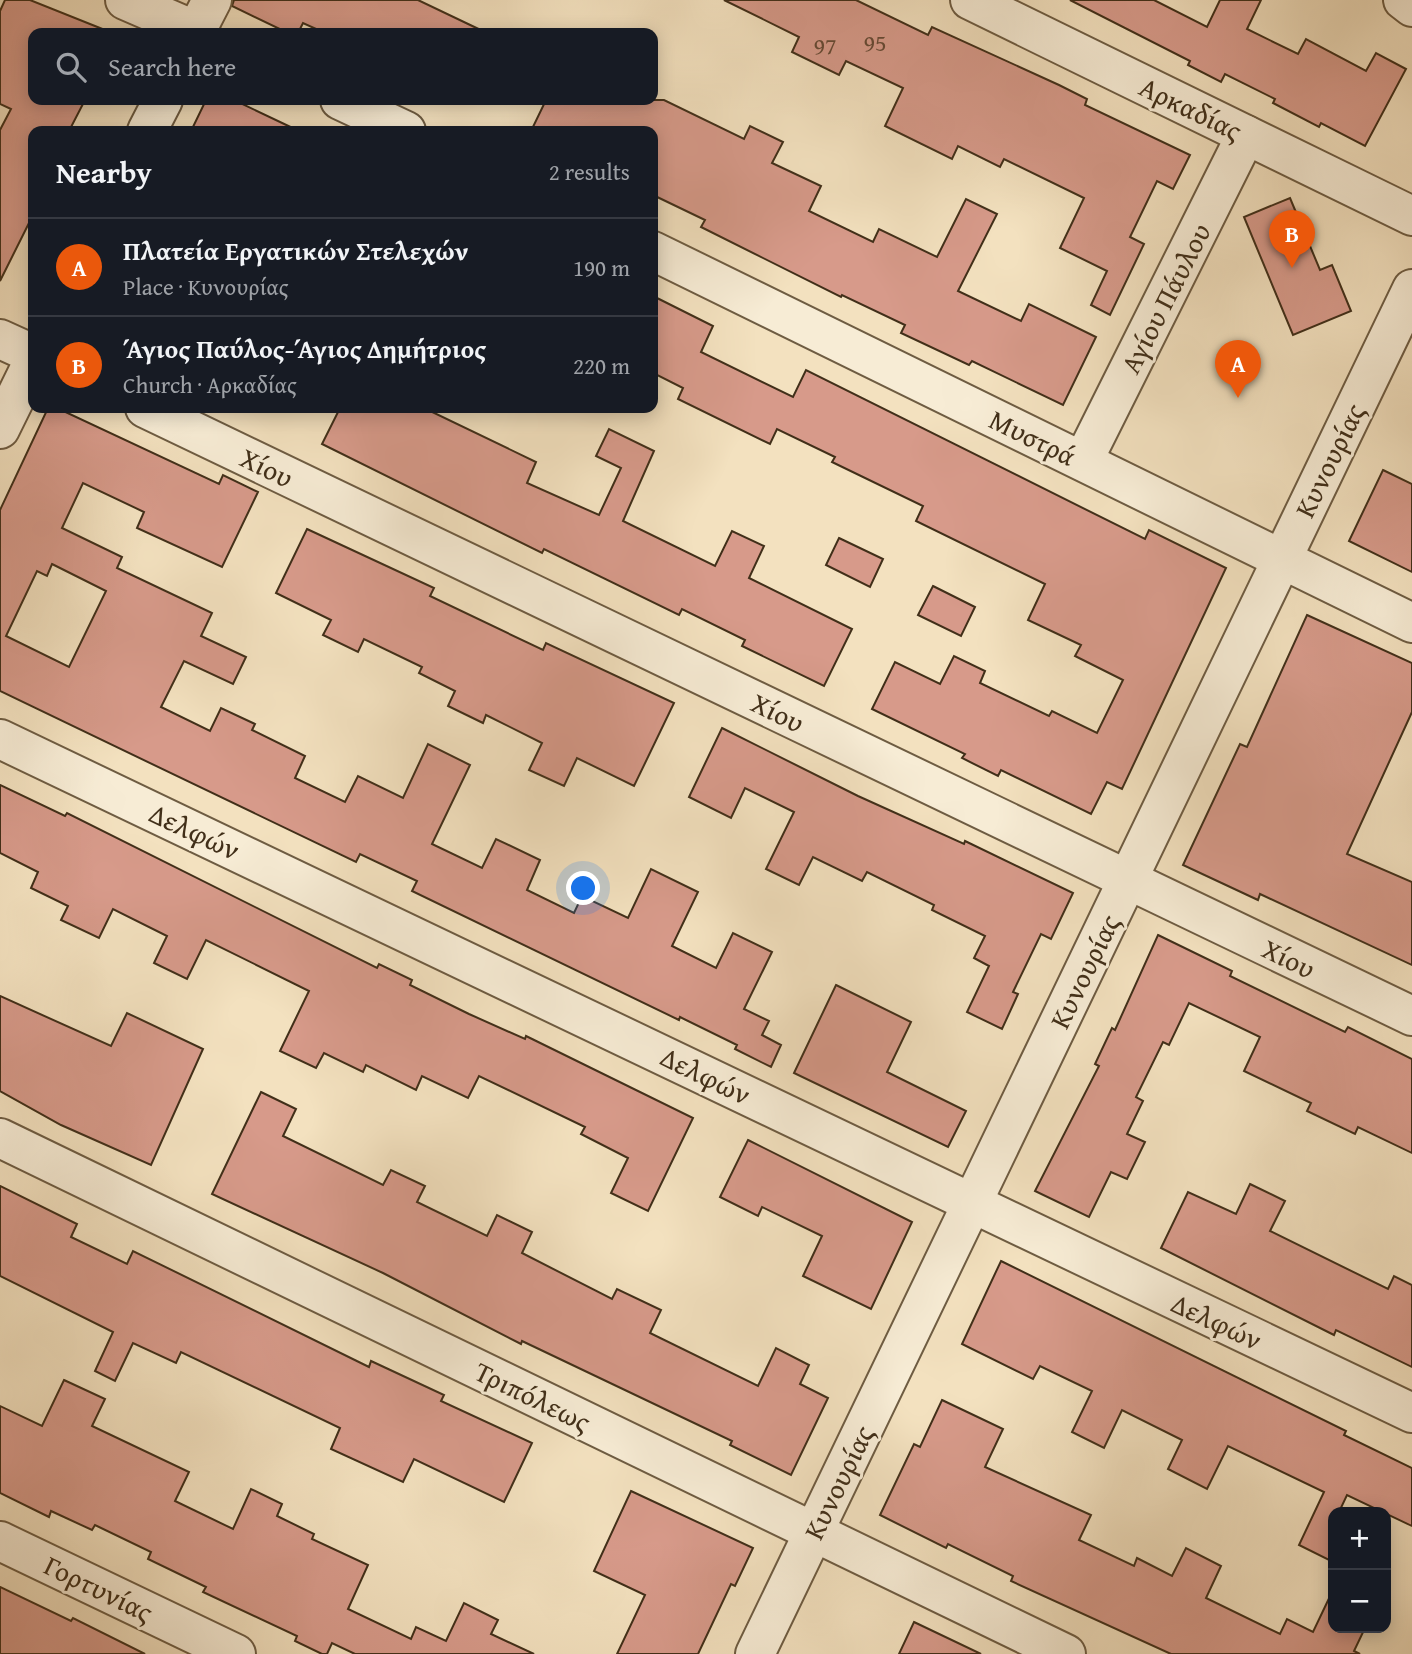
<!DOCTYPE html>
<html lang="en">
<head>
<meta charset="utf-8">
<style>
	:root { --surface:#171b24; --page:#20242c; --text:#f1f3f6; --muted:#9ea1a6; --line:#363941; --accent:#ea580c }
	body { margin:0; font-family:"Gentium Book Plus",serif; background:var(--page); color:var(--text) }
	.controls { position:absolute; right:21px; bottom:21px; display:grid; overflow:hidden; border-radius:14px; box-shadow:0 4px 18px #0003 }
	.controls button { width:63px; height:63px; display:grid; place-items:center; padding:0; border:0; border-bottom:2px solid var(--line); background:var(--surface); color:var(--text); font:35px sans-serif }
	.you { position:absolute; left:584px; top:889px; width:24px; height:24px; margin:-18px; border:5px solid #fff; border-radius:50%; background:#1a73e8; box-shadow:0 0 0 10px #1a73e833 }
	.badge { display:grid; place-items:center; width:46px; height:46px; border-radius:50%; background:var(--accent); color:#fff; font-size:23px; font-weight:700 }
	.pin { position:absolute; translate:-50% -58px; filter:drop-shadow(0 2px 4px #0008) }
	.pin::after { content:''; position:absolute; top:37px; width:24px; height:21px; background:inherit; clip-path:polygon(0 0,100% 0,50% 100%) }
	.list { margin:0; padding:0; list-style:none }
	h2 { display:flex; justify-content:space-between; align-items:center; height:91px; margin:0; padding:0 28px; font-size:30px }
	h2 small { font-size:23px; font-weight:400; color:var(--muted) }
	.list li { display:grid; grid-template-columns:46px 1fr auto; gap:21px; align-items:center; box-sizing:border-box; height:98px; padding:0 28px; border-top:2px solid var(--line) }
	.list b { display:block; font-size:26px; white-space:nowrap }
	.list p { margin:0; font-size:23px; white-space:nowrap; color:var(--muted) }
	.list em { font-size:23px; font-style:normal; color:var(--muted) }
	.icon { flex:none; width:38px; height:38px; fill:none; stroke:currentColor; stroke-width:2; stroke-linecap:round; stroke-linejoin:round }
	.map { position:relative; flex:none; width:1412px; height:1654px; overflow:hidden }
	.search { position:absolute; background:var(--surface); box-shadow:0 4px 18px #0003; left:28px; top:28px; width:630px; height:77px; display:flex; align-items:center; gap:18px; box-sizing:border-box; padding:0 24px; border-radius:14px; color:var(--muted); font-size:26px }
	.panel { position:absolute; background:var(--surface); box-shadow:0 4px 18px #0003; left:28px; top:126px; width:630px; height:287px; border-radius:14px }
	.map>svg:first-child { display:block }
	.building { fill:#d79a8a; stroke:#412f19; stroke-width:2; fill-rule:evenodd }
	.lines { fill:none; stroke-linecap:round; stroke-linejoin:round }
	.minor-casing { stroke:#6e5c42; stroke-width:42 }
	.minor { stroke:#f7ecd5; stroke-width:38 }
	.labels { text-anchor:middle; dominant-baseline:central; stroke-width:6; stroke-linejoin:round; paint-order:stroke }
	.number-label { font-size:24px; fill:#664a35 }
	.street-label { font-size:28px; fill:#412f19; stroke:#f7ecd5 }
</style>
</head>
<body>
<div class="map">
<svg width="1412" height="1654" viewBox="0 0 1412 1654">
	<rect width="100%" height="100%" fill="#f3e1bf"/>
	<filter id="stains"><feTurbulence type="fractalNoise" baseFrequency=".00286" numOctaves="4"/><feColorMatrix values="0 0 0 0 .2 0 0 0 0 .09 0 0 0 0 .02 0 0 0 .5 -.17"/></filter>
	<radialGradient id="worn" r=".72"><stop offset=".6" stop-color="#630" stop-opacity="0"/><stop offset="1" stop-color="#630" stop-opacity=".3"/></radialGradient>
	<g class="building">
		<path d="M 5,0 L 30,0 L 110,32 L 33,33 L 33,100 L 85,100 L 69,131 L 33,131 L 33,215 L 0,281 L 0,130 L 11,109 L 0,104 L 0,11 Z"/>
		<path d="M 234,0 L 418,0 L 487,33 L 325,33 L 303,23 L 298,33 L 288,33 L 232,6 Z"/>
		<path d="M 724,0 L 856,0 L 928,35 L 932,27 L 1059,85 L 1087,99 L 1085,105 L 1190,155 L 1173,189 L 1157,181 L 1130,237 L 1144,244 L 1110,315 L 1091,305 L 1107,271 L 1060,248 L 1084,198 L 1004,159 L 1000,167 L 958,146 L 952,159 L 885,126 L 903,88 L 846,61 L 839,75 L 792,52 L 799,37 Z"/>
		<path d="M 1070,0 L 1154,0 L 1207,27 L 1220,0 L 1261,0 L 1247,29 L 1298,54 L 1306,39 L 1366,71 L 1376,53 L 1406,69 L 1365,146 L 1321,123 L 1319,127 L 1273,103 L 1275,99 L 1225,74 L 1221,82 L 1188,65 L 1190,61 Z"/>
		<path d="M 206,100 L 234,100 L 299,131 L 191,131 Z"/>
		<path d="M 546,100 L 664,100 L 744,139 L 750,126 L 783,142 L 772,163 L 821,186 L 809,211 L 873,242 L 879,229 L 937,257 L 966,199 L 997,214 L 958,291 L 1021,321 L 1029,304 L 1096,337 L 1063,405 L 972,361 L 969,365 L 901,333 L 905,325 L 842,295 L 841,297 L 701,227 L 705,220 L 653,195 L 653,131 L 531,131 Z"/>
		<path d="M 1290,198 L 1320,270 L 1332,265 L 1351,311 L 1293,335 L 1244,217 Z"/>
		<path d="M 653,296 L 713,326 L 701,352 L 793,397 L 806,370 L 1145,539 L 1149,530 L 1226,568 L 1122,789 L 1107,782 L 1091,814 L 1001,770 L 998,776 L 962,758 L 965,754 L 872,709 L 895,662 L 940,684 L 954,656 L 985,671 L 980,683 L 1049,716 L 1052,711 L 1097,733 L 1123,680 L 1075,656 L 1081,645 L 1028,620 L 1045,584 L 916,521 L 923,506 L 832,462 L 835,457 L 777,429 L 770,444 L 678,399 L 683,388 L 653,373 Z"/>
		<path d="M 48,408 L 57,408 L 219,484 L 223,475 L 258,492 L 222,567 L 137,528 L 144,512 L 83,483 L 62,528 L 122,557 L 117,568 L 212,613 L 201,636 L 246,657 L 233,684 L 184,661 L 161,707 L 210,731 L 221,708 L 255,724 L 252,730 L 305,756 L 295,778 L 345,802 L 358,776 L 403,798 L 428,744 L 470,765 L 432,844 L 482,868 L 496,839 L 540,860 L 527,890 L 574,913 L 582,896 L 628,918 L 651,869 L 698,892 L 672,946 L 716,968 L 733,933 L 772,952 L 744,1009 L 769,1021 L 762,1035 L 781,1045 L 771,1067 L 735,1049 L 737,1045 L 680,1017 L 679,1020 L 412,891 L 417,881 L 360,854 L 356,862 L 0,691 L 0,510 ZM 52,564 L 106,591 L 69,667 L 6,636 L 37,571 L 47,576 Z"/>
		<path d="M 340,408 L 424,408 L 536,462 L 527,483 L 599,515 L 621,468 L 596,456 L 609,429 L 654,451 L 623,521 L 715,566 L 732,531 L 764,546 L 749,578 L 852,629 L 824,686 L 742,646 L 745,640 L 682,609 L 679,615 L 544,549 L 542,553 L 322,444 Z"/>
		<path d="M 1383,470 L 1412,484 L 1412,572 L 1349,541 Z"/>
		<path d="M 307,529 L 434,588 L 430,596 L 543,650 L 546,643 L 674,703 L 634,786 L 577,758 L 564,786 L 529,770 L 542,743 L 486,715 L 483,723 L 448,706 L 455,691 L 419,673 L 422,667 L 364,639 L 358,652 L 323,635 L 331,620 L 276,593 Z"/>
		<path d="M 839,538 L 883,559 L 870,587 L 826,565 Z"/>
		<path d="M 933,586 L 975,607 L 961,636 L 918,615 Z"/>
		<path d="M 1307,615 L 1412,663 L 1412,712 L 1347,854 L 1412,882 L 1412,965 L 1260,894 L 1258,900 L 1183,865 L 1240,744 L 1247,747 Z"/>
		<path d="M 722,728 L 858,796 L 964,844 L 965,841 L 1073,893 L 1051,939 L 1041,934 L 1013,992 L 1018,994 L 1002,1029 L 967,1012 L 989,966 L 974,958 L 985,936 L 932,910 L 934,905 L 867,872 L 862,881 L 813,857 L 799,885 L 766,869 L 794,812 L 745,788 L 731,818 L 689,797 Z"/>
		<path d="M 0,785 L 65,816 L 67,813 L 377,968 L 379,964 L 412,980 L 410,985 L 469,1014 L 525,1039 L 526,1036 L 693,1118 L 648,1211 L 611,1193 L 628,1158 L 581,1134 L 585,1127 L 479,1076 L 468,1098 L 422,1076 L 416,1090 L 366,1065 L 363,1072 L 324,1053 L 316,1068 L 280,1051 L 309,991 L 206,940 L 187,979 L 154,963 L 167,936 L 113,909 L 99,938 L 61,920 L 68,906 L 31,888 L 38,872 L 0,853 Z"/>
		<path d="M 1158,935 L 1232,971 L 1230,976 L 1345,1032 L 1348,1027 L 1412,1059 L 1412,1153 L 1358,1127 L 1355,1134 L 1307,1111 L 1311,1103 L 1244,1071 L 1260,1037 L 1189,1003 L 1169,1045 L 1163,1042 L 1136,1097 L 1143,1101 L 1127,1134 L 1145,1142 L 1127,1179 L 1111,1172 L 1089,1217 L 1035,1191 L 1099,1066 L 1095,1064 L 1112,1028 L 1115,1030 Z"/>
		<path d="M 836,985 L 911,1022 L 887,1072 L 966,1111 L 948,1147 L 794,1073 Z"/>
		<path d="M 0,996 L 111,1046 L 127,1013 L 203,1049 L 151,1165 L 61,1125 L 0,1091 Z"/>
		<path d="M 261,1092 L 296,1109 L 283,1136 L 383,1185 L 391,1170 L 425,1186 L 417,1202 L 487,1236 L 497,1215 L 532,1232 L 522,1253 L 612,1299 L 617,1289 L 661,1310 L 650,1333 L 758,1386 L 776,1348 L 809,1365 L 800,1384 L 828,1398 L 791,1475 L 730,1445 L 732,1441 L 522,1341 L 521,1344 L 383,1273 L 212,1194 Z"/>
		<path d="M 748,1140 L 912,1222 L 871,1309 L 803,1276 L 822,1236 L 762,1207 L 758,1216 L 720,1197 Z"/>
		<path d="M 1250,1184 L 1285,1201 L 1270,1231 L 1388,1289 L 1394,1276 L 1412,1285 L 1412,1367 L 1336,1330 L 1334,1335 L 1161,1248 L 1188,1192 L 1236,1214 Z"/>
		<path d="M 0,1186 L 77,1224 L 71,1237 L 127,1264 L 133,1251 L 369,1367 L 371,1361 L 444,1395 L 441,1401 L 532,1443 L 504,1502 L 414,1459 L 403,1482 L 331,1449 L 340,1428 L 181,1352 L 176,1363 L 133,1343 L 115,1381 L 95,1371 L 113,1332 L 0,1276 Z"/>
		<path d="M 1001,1261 L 1346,1431 L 1344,1435 L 1412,1468 L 1412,1526 L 1347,1495 L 1339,1512 L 1333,1512 L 1333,1562 L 1299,1545 L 1324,1492 L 1228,1446 L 1207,1489 L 1168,1469 L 1182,1440 L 1122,1410 L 1104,1448 L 1072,1432 L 1092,1391 L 1040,1366 L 1033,1379 L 962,1344 Z"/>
		<path d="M 64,1380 L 105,1399 L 92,1426 L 189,1472 L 175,1501 L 233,1529 L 251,1489 L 282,1504 L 277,1516 L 314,1534 L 312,1539 L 368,1565 L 348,1609 L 411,1639 L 416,1627 L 446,1641 L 464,1603 L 498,1620 L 491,1634 L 534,1654 L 355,1654 L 332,1643 L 327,1654 L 322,1654 L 295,1641 L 297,1636 L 203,1592 L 206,1587 L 148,1559 L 151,1552 L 95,1525 L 92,1530 L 51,1511 L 49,1517 L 0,1493 L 0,1406 L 42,1426 Z"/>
		<path d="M 942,1400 L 1003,1429 L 985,1467 L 1091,1515 L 1079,1540 L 1134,1566 L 1137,1558 L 1172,1576 L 1186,1548 L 1221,1566 L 1206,1598 L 1280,1634 L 1287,1619 L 1313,1632 L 1333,1590 L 1333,1628 L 1365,1628 L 1354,1651 L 1360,1654 L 1171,1654 L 1011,1581 L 1013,1576 L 948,1544 L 946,1548 L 880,1515 L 914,1444 L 920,1447 Z"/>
		<path d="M 631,1491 L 753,1548 L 735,1586 L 731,1584 L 698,1654 L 617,1654 L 645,1595 L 594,1571 Z"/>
		<path d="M 0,1587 L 71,1621 L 73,1618 L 145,1654 L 0,1654 Z"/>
		<path d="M 914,1622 L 981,1654 L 899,1654 Z"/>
	</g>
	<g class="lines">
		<defs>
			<g id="minor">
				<path d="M 125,0 L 201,33"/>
				<path d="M 970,0 L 1412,216"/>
				<path d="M 1403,0 L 1412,7"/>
				<path d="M 195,33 L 212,0"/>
				<path d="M 340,100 L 406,131"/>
				<path d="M 147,131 L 163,100"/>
				<path d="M 653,251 L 1412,623"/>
				<path d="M 0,339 L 33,354"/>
				<path d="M 145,408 L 1412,1016"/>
				<path d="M 0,429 L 33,362"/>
				<path d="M 1083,461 L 1246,135"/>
				<path d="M 0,739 L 1412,1413"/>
				<path d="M 0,1138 L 1066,1654"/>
				<path d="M 0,1541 L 236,1654"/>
				<path d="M 755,1654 L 1412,289"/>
			</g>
		</defs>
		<use href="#minor" class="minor-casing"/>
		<use href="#minor" class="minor"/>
	</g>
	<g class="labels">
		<g class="number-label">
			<text x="875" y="42">95</text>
			<text x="825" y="45">97</text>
		</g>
		<g class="street-label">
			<text transform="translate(1191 108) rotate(26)">Αρκαδίας</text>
			<text transform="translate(1165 298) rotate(-63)">Αγίου Πάυλου</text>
			<text transform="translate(1033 437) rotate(26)">Μυστρά</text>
			<text transform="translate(1329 460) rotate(-64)">Κυνουρίας</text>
			<text transform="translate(267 467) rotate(26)">Χίου</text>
			<text transform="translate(778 712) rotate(26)">Χίου</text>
			<text transform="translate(195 831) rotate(25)">Δελφών</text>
			<text transform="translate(1289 958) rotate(26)">Χίου</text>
			<text transform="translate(1084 971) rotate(-64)">Κυνουρίας</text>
			<text transform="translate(706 1075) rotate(26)">Δελφών</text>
			<text transform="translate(1217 1321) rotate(25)">Δελφών</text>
			<text transform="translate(533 1396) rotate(26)">Τριπόλεως</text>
			<text transform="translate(838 1482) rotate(-64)">Κυνουρίας</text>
			<text transform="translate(99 1588) rotate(26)">Γορτυνίας</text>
		</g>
	</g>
	<rect width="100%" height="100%" filter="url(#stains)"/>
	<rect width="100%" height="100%" fill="url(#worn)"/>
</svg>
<div class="controls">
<button>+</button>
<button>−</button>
</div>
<div class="you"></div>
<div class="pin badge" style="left:1238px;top:398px">A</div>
<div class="pin badge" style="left:1292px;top:268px">B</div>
<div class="search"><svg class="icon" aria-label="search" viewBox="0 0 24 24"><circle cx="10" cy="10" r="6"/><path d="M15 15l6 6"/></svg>Search here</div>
<section class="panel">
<h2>Nearby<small>2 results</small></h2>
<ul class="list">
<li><span class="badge">A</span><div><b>Πλατεία Εργατικών Στελεχών</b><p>Place · Κυνουρίας</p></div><em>190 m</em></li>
<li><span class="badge">B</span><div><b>Άγιος Παύλος-Άγιος Δημήτριος</b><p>Church · Αρκαδίας</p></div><em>220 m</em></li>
</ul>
</section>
</div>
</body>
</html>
